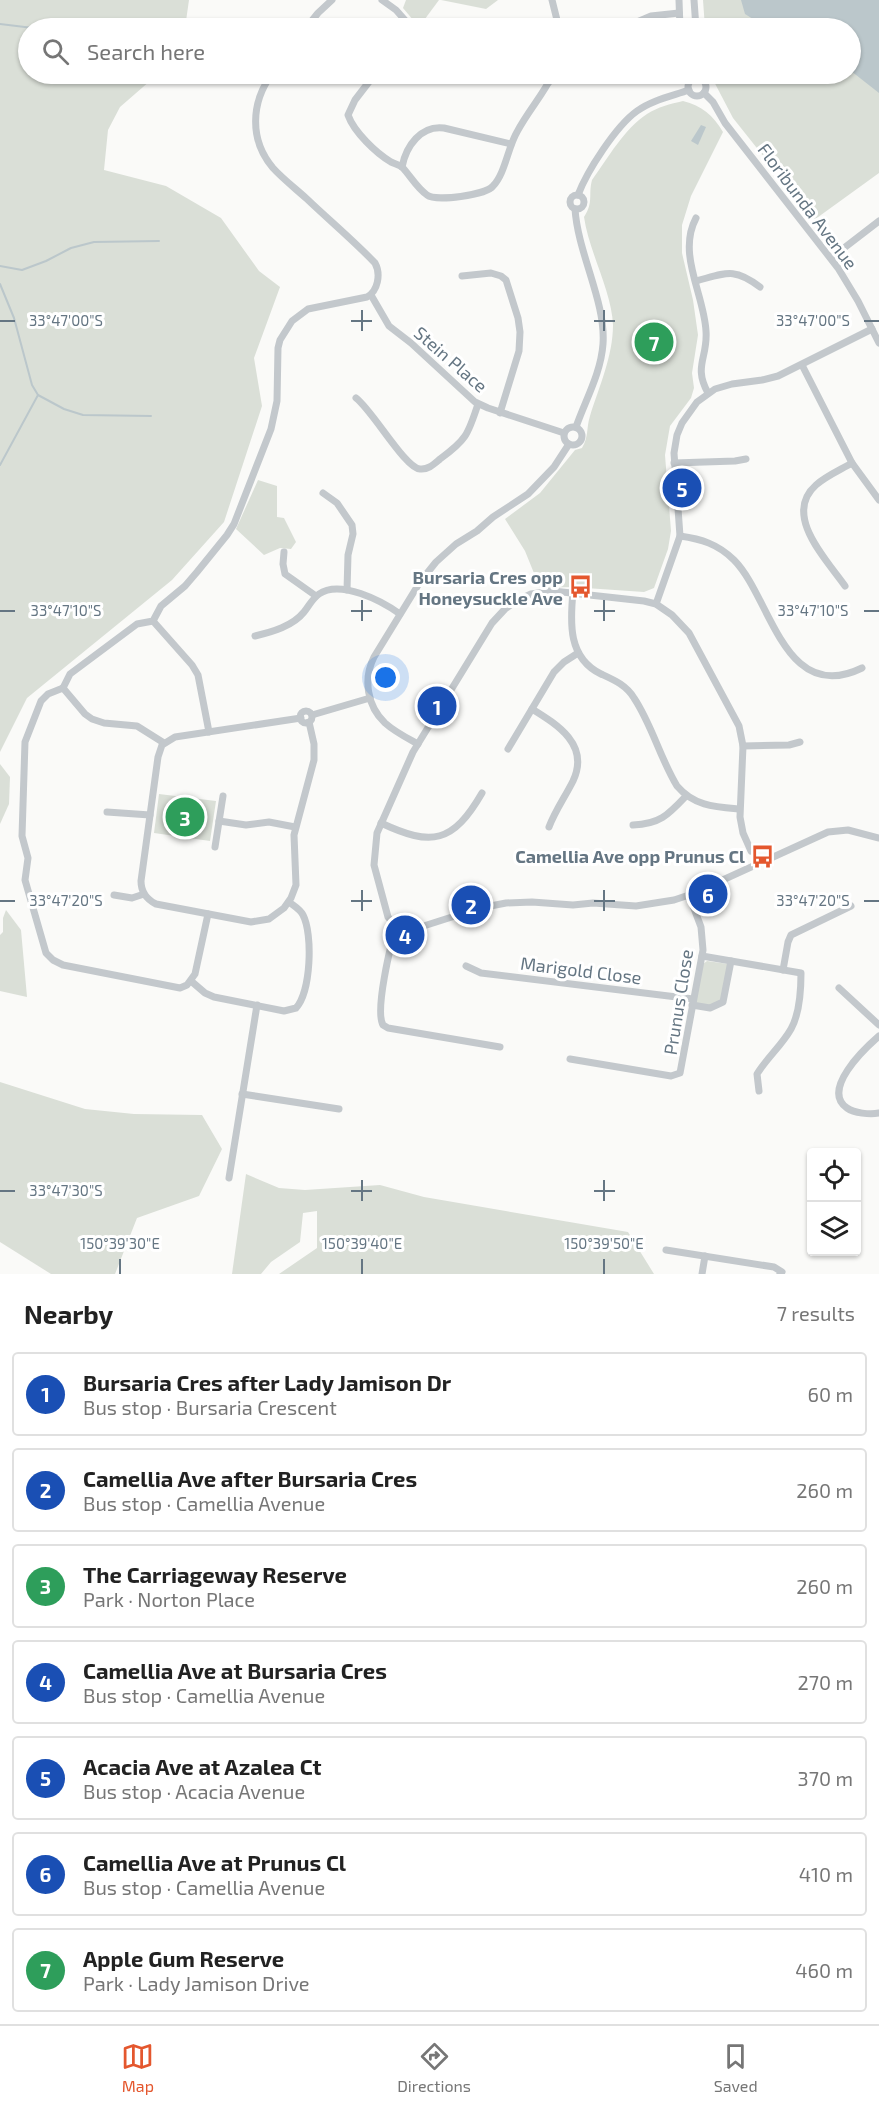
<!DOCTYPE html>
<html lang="en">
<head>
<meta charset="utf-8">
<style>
	:root { --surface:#fff; --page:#f6f6f6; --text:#222; --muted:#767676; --line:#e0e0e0; --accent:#e4572e }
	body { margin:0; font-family:"Exo 2",sans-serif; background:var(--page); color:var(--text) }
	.controls { position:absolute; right:18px; bottom:18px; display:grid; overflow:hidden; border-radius:6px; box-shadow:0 2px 4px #0004 }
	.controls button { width:54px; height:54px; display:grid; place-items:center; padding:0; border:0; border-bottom:2px solid var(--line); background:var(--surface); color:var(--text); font:30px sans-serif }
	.you { position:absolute; left:386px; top:678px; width:21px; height:21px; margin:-15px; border:4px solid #fff; border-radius:50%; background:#1a73e8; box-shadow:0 0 0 9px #1a73e833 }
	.badge { display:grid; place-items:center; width:39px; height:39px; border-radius:50%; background:var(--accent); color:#fff; font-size:20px; font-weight:700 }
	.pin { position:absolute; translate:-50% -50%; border:3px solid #fff; box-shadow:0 2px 6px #0006 }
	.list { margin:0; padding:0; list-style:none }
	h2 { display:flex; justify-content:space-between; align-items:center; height:78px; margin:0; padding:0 24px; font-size:26px }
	h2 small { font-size:20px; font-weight:400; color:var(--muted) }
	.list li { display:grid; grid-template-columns:39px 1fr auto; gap:18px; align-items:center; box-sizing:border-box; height:84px; margin:0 12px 12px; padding:0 12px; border:2px solid var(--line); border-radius:6px }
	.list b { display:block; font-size:22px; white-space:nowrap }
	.list p { margin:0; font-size:20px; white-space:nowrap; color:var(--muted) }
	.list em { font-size:20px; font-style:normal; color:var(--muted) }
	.icon { flex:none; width:33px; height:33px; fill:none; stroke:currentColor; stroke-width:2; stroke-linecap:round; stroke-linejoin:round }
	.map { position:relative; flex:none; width:879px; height:1274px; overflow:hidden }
	.search { position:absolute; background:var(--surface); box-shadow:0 2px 4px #0004; left:18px; right:18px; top:18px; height:66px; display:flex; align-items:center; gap:15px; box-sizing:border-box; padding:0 21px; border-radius:33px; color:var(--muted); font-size:22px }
	.sheet { height:750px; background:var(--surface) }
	nav { display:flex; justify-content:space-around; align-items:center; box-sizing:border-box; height:84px; border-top:2px solid var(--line); background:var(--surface); font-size:16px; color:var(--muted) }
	nav a { display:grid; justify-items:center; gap:3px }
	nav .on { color:var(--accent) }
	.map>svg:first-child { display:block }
	.green { fill:#dadfd7 }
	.water { fill:#bbc7cb }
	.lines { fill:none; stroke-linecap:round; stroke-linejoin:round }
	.stream { stroke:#bbc7cb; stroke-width:2 }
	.minor { stroke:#c3c8cc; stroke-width:7 }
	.ticks { fill:none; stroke:#657683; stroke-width:2 }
	.labels { text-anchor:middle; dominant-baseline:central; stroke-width:6; stroke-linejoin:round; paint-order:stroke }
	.street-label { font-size:18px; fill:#657683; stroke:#fff }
	.poi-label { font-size:18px; font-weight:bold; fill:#657683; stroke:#fff; text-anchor:end }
	.ticks-label { font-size:15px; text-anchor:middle; fill:#657683; stroke:#fff; stroke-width:6; stroke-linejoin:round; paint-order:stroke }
</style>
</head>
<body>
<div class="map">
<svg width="879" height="1274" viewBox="0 0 879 1274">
	<rect width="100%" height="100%" fill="#fafaf8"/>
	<g class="green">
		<path d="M 0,0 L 189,0 L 185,28 L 28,28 L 28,74 L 158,74 L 120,107 L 108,130 L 104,170 L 166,186 L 221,218 L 259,271 L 280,287 L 254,358 L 262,406 L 224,522 L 172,580 L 27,698 L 0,752 Z"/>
		<path d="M 406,0 L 439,0 L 419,27 L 403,8 Z"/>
		<path d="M 441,0 L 498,0 L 486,9 Z"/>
		<path d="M 703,0 L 879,0 L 879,173 L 814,220 L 733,118 L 710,74 L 850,74 L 850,28 L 705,28 Z"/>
		<path d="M 683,101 C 702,106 713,115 723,132 L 691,196 L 682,225 L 682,253 L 693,300 L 698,335 L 692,373 L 694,388 L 691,398 L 670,426 L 665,455 L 671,531 L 668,549 L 654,588 L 644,592 L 571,587 L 540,588 L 525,551 L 505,519 L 540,493 L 575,450 L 582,448 C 589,436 586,429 590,416 C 599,387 613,356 613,325 C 612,292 589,252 584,217 C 594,202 588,195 592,180 C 608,158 624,129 647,114 C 658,107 670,104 683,101 Z"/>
		<path d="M 258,480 L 277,486 L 277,517 L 284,518 L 296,542 L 291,549 L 280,548 L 264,555 L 236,529 Z"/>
		<path d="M 0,764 L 10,777 L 9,804 L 0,824 Z"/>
		<path d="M 159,794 L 216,801 L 210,841 L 154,833 Z"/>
		<path d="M 6,910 L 21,930 L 27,997 L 0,991 L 0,935 L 3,932 L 3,918 Z"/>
		<path d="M 707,961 L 728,964 L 722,999 L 711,1006 L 695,1003 L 703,964 Z"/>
		<path d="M 0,1082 L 85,1109 L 134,1114 L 202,1115 L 222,1149 L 199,1196 L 137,1218 L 115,1274 L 51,1274 L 0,1242 Z"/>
		<path d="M 246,1174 L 279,1188 L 305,1190 L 380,1185 L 424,1197 L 628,1232 L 654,1274 L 279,1274 L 317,1248 L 317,1211 L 303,1213 L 300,1242 L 271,1262 L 261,1274 L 232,1274 Z"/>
	</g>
	<g class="water">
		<path d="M 741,0 L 879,0 L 879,93 L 851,71 L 850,28 L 787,28 L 776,25 L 773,28 L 763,28 L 761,24 L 745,14 Z"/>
		<path d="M 701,125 L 706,127 L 698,145 L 691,141 Z"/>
	</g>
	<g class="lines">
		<g class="stream">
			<path d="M 0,24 L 33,28 L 110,26"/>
			<path d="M 0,266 L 22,270 L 46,261 L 71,248 L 94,242 L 159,241"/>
			<path d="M 0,284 L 14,318 L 32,385 L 38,395 L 64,409 L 83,415 L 151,416"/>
			<path d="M 0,465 L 38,395"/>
		</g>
		<g class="minor">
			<path d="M 382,0 L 396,10 L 412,28"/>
			<path d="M 552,0 L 559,28"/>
			<path d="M 679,0 L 680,28"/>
			<path d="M 694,0 L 696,28"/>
			<path d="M 306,28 L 318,13 L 332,0"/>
			<path d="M 623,28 L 651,16 L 679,13"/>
			<path d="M 375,74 L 355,100 L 348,115 C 354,132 376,153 391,162 C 395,164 400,165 403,168 C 411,177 417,188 427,195 C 436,202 486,195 493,186 C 505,174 508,147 517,132 C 528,111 543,95 553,74"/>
			<path d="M 533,74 L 549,82"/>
			<circle cx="697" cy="87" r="9"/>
			<path d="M 704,93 L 713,102 L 725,123 L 838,268 L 858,301 L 879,343"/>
			<path d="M 402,167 C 406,146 421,125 444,128 L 511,144"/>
			<path d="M 578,195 C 587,171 616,126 637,111 C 652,100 672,96 689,90"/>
			<circle cx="577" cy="202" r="7"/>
			<path d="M 575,209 C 578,254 606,302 603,344 C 601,373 585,401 576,427"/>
			<path d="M 696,218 C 677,254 704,294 706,331 C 708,358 693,366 708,393"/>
			<path d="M 831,258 L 879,221"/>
			<path d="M 462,276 L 491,273 L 501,276 L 506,280 L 518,318 L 520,332 L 519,351 L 500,413"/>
			<path d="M 696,281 C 726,273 734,267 760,287"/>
			<path d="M 371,295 L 389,326 L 411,343 L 475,402 L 488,408 L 564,433"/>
			<path d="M 802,365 L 852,463 L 879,500"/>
			<path d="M 356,398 C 373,411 405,468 420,469 C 428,470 434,464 440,459 C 466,440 468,435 478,404"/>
			<circle cx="573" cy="436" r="9"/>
			<path d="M 674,463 L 735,461 L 746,459"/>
			<path d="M 323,493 L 337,503 L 352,525 L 353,534 L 348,555 L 347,590"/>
			<path d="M 680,536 C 701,539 718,544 734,560 C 771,597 784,706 862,668"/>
			<path d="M 284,552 L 283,564 L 285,574 L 316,596"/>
			<path d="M 845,586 C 827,560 782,515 816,485 C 826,476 840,470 852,463"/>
			<path d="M 573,592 C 570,623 568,658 601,674 C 614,680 626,685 634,698 C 652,725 660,758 677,786 C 694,806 715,807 739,809"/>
			<path d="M 656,604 L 680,536 L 674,453 L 677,435 L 682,423 L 697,402 L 715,389 L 732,384 L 762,380 L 778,376 L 872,329"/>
			<path d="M 153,621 L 192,665 L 198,675 L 209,732"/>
			<path d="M 255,636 C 272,632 293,626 304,612 C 309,606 312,599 319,594 C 340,579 382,601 400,614"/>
			<path d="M 63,688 L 70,674 L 137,624 L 153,621 L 161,606 L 185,586 L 197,572 L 227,535 L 234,524 L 271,429 L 277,401 L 278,348 L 280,340 L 292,321 L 308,309 L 367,297 C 378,291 381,274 375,263 C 354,241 329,220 307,199 C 296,189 283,179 273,168 C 249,140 251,102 272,74"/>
			<path d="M 63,688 L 48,694 L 41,701 L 25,742 L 22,836 L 28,858 L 25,880 L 46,953 L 53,960 L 63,965 L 180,988 L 187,985 L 195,974 L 208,914"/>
			<path d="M 63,688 L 85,714 L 92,719 L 104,723 L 137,726 L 164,743"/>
			<path d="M 532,709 C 558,725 590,745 573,781 C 565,797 555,811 549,827"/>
			<circle cx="306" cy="717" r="6"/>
			<path d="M 312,715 L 370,698"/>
			<path d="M 301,718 L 175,737 L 162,745 L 158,757 L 141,881 C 141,892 146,899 156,904 L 251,922 L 269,919 L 284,908 L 291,898 L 296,885 L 294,835 L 314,760 L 314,744 L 309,722"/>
			<path d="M 418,744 C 407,738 395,732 385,723 C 367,706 363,679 374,657 L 420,582 L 436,562 L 456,544 L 477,531 L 493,517 L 528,494 L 554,467 L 569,444"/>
			<path d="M 743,746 L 789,745 L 800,742"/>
			<path d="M 508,749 L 554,672 L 564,662 L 578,653"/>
			<path d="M 107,812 L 150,815"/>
			<path d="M 219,821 L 246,825 L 269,822 L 295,827"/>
			<path d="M 381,823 C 432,847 453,843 482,793"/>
			<path d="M 633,825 C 660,824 668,815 686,796"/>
			<path d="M 215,847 L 223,796"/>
			<path d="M 751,851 L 743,833 L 740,817 L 743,746 L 739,726 L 689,633 L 672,615 L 656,604 L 644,601 L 553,591 L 531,594 L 516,601 L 505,609 L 492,623 L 413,752 L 377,833 L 374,865 L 388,917 L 397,928 L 408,931 L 480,908 L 506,903 L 532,902 L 573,905 L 593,903 L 636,906 L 674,900 L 692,894 L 828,832 L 848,830 L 879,838"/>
			<path d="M 114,895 L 132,898 L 144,894"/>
			<path d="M 397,928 C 390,944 375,1011 383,1025 L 388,1028 L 500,1047"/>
			<path d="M 702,956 L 801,973 C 801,990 800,1013 791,1029 C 782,1045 767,1058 757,1074 L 759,1091"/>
			<path d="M 466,966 L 481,973 L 693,999"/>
			<path d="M 783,970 L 788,942 L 791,935 L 851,906"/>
			<path d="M 191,981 L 205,993 L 214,997 L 284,1011 L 296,1008 C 311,992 313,934 303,915 C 300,909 294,906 289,902"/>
			<path d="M 839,988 L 879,1025"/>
			<path d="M 692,1005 L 710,1008 L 723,1002 L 731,961"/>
			<path d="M 879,1036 C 864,1049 821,1090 847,1108 C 854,1113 870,1115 879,1113"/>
			<path d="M 570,1059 L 671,1076 L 680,1073 L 703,950 L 701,927 L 689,895"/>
			<path d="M 242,1094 L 339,1109"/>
			<path d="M 229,1178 L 257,1005"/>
			<path d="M 666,1250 L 774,1267 L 782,1272 L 780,1274"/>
			<path d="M 702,1274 L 705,1256"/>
		</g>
	</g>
	<path class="ticks" d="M 362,310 L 362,331M 604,310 L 604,331M 0,321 L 15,321M 351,321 L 372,321M 594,321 L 615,321M 864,321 L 879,321M 362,600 L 362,621M 604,600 L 604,621M 0,611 L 15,611M 351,611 L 372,611M 594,611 L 615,611M 864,611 L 879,611M 362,890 L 362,911M 604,890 L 604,911M 0,901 L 15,901M 351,901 L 372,901M 594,901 L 615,901M 864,901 L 879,901M 362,1180 L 362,1201M 604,1180 L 604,1201M 0,1191 L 15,1191M 351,1191 L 372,1191M 594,1191 L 615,1191M 120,1259 L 120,1274M 362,1259 L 362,1274M 604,1259 L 604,1274"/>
	<defs>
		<symbol id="bus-bare" viewBox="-9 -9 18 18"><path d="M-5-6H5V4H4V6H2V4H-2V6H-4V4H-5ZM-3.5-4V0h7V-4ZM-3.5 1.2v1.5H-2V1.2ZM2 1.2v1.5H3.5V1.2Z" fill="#e4572e" stroke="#fff" stroke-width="2.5" paint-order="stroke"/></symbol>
	</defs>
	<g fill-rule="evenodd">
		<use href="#bus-bare" x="564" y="570" width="33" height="33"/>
		<use href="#bus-bare" x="746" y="840" width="33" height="33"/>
	</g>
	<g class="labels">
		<g class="street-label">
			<text transform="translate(808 206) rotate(53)">Floribunda Avenue</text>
			<text transform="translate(451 359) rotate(41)">Stein Place</text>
			<text transform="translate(581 970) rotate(7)">Marigold Close</text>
			<text transform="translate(678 1002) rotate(-81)">Prunus Close</text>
		</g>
		<g class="poi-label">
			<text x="563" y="577">Bursaria Cres opp<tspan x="563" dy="21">Honeysuckle Ave</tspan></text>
			<text x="745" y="856">Camellia Ave opp Prunus Cl</text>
		</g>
	</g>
	<g class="ticks-label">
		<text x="66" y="326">33°47'00"S</text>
		<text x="813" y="326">33°47'00"S</text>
		<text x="66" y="616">33°47'10"S</text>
		<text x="813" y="616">33°47'10"S</text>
		<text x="66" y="906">33°47'20"S</text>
		<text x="813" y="906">33°47'20"S</text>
		<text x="66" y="1196">33°47'30"S</text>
		<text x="120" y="1249">150°39'30"E</text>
		<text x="362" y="1249">150°39'40"E</text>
		<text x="604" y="1249">150°39'50"E</text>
	</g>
</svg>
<div class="controls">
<button><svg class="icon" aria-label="locate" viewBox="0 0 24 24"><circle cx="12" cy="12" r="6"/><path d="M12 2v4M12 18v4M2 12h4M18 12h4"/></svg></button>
<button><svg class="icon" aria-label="layers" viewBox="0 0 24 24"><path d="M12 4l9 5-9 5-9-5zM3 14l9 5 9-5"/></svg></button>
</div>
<div class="you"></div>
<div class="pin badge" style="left:437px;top:706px;background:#1a4fb4">1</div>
<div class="pin badge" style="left:471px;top:905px;background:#1a4fb4">2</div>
<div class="pin badge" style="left:185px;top:817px;background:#2e9e5b">3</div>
<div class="pin badge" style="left:405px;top:935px;background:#1a4fb4">4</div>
<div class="pin badge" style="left:682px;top:488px;background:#1a4fb4">5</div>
<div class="pin badge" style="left:708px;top:894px;background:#1a4fb4">6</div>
<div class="pin badge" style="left:654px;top:342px;background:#2e9e5b">7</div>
<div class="search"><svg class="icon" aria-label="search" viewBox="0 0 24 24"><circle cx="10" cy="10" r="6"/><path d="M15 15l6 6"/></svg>Search here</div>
</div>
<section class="sheet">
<h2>Nearby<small>7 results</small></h2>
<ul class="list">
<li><span class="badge" style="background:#1a4fb4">1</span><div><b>Bursaria Cres after Lady Jamison Dr</b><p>Bus stop · Bursaria Crescent</p></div><em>60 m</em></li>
<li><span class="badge" style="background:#1a4fb4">2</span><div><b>Camellia Ave after Bursaria Cres</b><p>Bus stop · Camellia Avenue</p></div><em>260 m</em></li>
<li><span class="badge" style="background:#2e9e5b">3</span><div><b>The Carriageway Reserve</b><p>Park · Norton Place</p></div><em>260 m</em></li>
<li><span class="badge" style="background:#1a4fb4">4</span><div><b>Camellia Ave at Bursaria Cres</b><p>Bus stop · Camellia Avenue</p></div><em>270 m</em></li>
<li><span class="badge" style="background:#1a4fb4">5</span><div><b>Acacia Ave at Azalea Ct</b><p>Bus stop · Acacia Avenue</p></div><em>370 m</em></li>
<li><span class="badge" style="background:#1a4fb4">6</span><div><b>Camellia Ave at Prunus Cl</b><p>Bus stop · Camellia Avenue</p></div><em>410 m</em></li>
<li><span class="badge" style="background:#2e9e5b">7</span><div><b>Apple Gum Reserve</b><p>Park · Lady Jamison Drive</p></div><em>460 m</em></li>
</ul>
</section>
<nav>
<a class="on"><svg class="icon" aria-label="map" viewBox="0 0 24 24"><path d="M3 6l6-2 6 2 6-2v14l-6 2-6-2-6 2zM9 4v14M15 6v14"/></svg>Map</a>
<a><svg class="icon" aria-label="directions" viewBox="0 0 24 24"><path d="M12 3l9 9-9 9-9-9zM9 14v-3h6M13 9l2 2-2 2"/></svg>Directions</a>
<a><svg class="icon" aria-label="saved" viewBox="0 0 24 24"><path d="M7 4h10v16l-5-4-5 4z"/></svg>Saved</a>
</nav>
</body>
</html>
